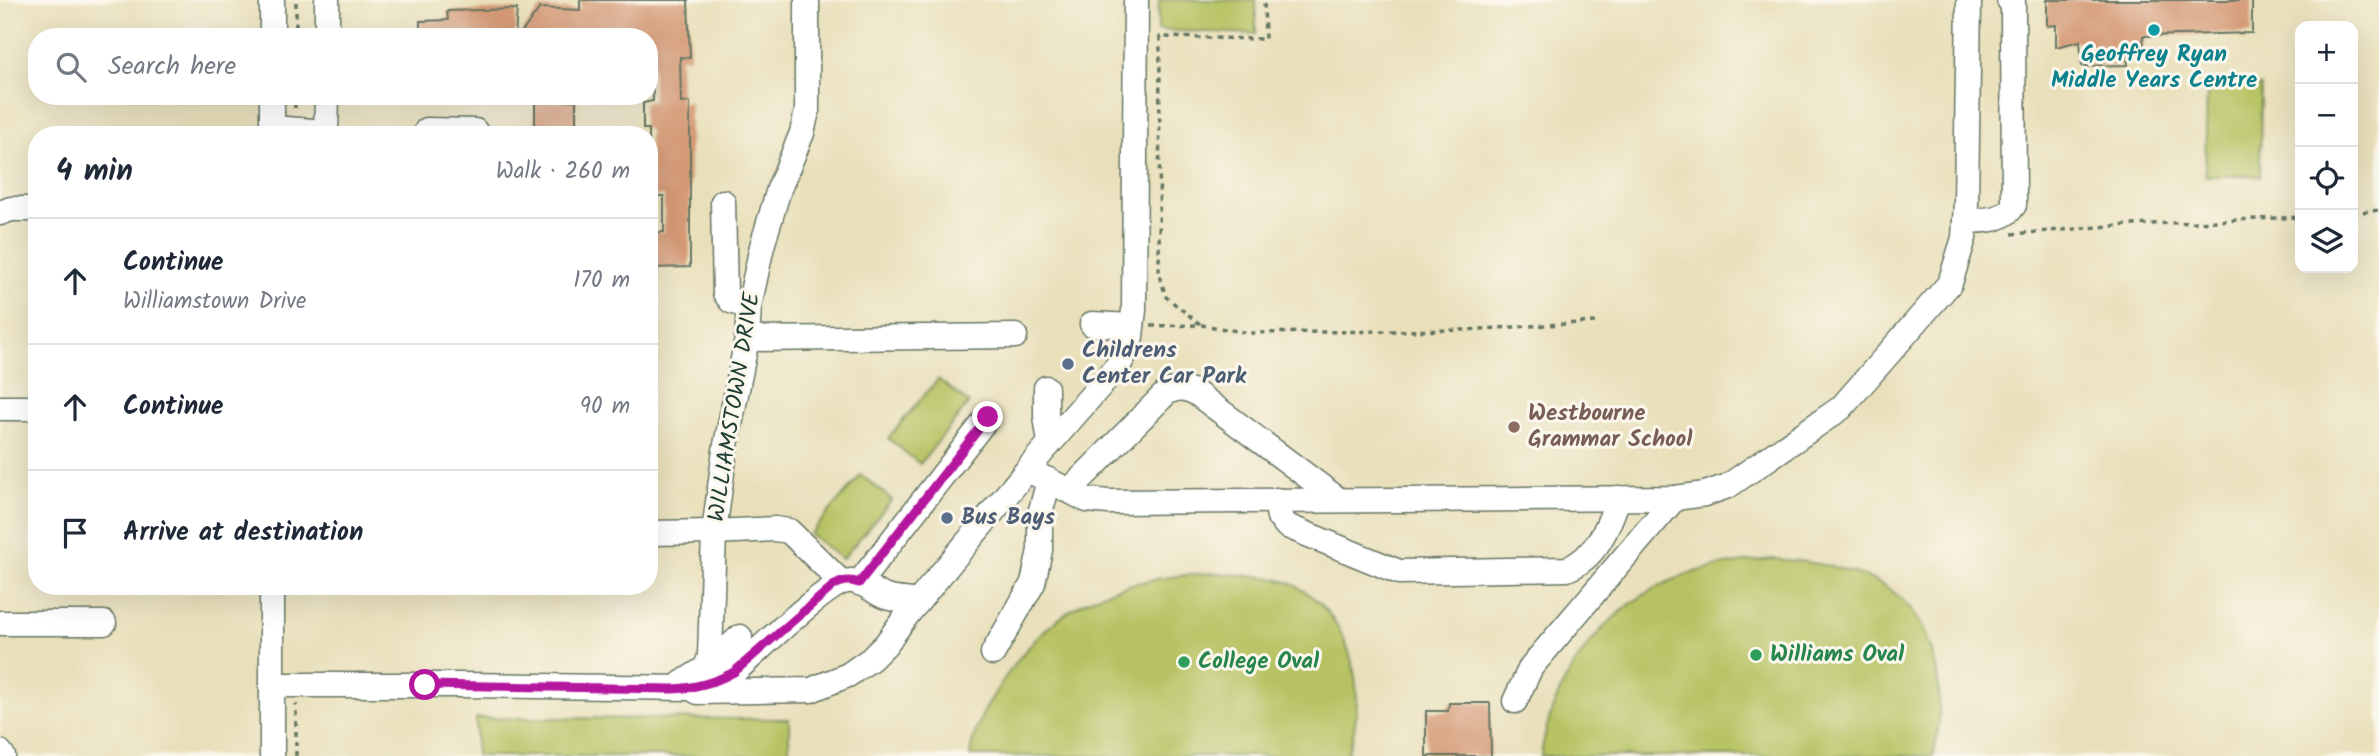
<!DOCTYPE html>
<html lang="en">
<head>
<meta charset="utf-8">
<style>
	:root { --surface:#fff; --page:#f6f6f7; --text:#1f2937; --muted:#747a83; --line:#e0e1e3 }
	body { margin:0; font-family:Kalam,sans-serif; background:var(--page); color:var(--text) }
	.controls { position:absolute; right:21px; top:21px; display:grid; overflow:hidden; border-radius:14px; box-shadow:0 7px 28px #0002 }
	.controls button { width:63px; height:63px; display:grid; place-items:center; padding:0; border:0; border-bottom:2px solid var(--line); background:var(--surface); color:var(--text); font:35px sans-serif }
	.stop { position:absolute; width:21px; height:21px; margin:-16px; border:5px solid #b5179e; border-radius:50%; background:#fff }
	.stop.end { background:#b5179e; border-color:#fff; box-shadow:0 2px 7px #0008 }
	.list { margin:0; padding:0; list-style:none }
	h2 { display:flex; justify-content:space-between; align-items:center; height:91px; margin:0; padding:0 28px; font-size:30px }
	h2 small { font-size:23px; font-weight:400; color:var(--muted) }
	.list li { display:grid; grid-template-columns:46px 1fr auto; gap:21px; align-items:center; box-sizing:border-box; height:126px; padding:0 28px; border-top:2px solid var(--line) }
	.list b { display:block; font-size:26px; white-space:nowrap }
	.list p { margin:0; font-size:23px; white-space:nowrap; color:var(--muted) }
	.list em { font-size:23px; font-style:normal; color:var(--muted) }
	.icon { flex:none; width:38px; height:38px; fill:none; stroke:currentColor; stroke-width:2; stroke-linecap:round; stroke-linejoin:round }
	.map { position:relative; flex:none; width:2379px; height:756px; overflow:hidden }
	.search { position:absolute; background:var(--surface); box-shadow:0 7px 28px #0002; left:28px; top:28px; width:630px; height:77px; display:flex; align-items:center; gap:18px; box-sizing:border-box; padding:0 24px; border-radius:28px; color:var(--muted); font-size:26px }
	.panel { position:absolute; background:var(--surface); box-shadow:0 7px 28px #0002; left:28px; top:126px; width:630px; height:469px; border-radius:28px }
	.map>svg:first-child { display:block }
	.green { fill:#b7c364; stroke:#6b804c; stroke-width:2 }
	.building { fill:#d49974 }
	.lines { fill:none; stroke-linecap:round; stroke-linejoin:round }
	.minor-casing { stroke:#667663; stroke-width:27 }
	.path { stroke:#667663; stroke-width:3.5; stroke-dasharray:5 5; stroke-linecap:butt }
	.minor { stroke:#fff; stroke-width:24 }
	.route { stroke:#b5179e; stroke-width:9 }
	.culture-dot { fill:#0f9aa8; stroke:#fbf7ec; stroke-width:2.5 }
	.service-dot { fill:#5c6f8a; stroke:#fbf7ec; stroke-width:2.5 }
	.education-dot { fill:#8d6e63; stroke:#fbf7ec; stroke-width:2.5 }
	.leisure-dot { fill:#2e9e5b; stroke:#fbf7ec; stroke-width:2.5 }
	.labels { text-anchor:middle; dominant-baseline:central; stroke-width:6; stroke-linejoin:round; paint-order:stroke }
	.culture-label { font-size:23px; font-weight:bold; fill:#0d838f; stroke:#fbf7ec }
	.service-label { font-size:23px; font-weight:bold; fill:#4e5e75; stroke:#fbf7ec; text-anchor:start }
	.street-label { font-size:23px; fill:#1f3d34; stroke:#fbf7ec }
	.education-label { font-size:23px; font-weight:bold; fill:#785e54; stroke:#fbf7ec; text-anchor:start }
	.leisure-label { font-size:23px; font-weight:bold; fill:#27864d; stroke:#fbf7ec; text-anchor:start }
</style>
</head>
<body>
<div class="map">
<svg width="2379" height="756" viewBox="0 0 2379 756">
	<rect width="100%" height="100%" fill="#fbf7ec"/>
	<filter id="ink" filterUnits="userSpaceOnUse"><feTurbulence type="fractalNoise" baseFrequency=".0143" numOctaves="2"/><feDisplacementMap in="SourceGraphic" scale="14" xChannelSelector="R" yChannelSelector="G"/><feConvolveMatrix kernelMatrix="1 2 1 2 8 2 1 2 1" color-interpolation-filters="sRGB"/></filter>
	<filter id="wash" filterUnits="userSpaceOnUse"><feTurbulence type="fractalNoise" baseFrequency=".00686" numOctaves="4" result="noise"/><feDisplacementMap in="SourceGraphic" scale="28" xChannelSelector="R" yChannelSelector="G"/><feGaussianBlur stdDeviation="1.57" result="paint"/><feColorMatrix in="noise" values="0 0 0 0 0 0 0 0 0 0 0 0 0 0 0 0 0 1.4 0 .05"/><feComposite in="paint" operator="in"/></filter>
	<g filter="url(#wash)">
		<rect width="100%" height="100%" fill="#e9e0bb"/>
		<g class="green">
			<path d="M 1159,0 L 1256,0 L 1256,34 L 1158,30 Z"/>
			<path d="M 2261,86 L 2260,176 L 2205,176 L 2207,87 Z"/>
			<path d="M 938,379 L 969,403 L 920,464 L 888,438 Z"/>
			<path d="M 861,475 L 892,500 L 842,559 L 810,534 Z"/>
			<path d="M 1773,559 C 1811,561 1849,567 1883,585 C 1939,617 1948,700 1933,756 L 1541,756 C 1552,676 1606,604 1683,576 C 1712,565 1742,562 1773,559 Z"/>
			<path d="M 1213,573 C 1237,575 1276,574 1298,587 C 1354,619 1370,699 1346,756 L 970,756 C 973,727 988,703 1004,679 C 1059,597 1118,579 1213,573 Z"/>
			<path d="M 476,718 L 789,719 L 789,756 L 476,756 Z"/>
		</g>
		<g id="blocks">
			<g class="building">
				<path d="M 580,0 L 688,0 L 690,58 L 680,57 L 681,103 L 690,102 L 690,267 L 649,268 L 649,239 L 654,239 L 654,232 L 664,232 L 664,196 L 649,196 L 649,129 L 643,129 L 643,103 L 653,101 L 652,59 L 649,59 L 649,37 L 518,37 L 540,8 L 580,10 Z"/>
				<path d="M 2047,0 L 2252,0 L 2252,33 L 2143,36 L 2144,49 L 2127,50 L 2128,65 L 2082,66 L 2080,41 L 2056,47 L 2056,25 L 2047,26 Z"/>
				<path d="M 517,9 L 515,37 L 420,37 L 420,21 L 448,20 L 447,11 Z"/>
				<path d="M 576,100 L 576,135 L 535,135 L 535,102 Z"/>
				<path d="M 1449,703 L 1490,703 L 1491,756 L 1426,756 L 1426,711 L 1448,711 Z"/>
			</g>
		</g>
	</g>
	<g filter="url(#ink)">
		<use href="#blocks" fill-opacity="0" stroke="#667663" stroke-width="2"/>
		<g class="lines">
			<defs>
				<g id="minor">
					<path d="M 272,0 L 272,37"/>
					<path d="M 327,0 L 327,37"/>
					<path d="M 807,0 L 807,111 L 802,133 L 779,189 L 762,246 L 749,307 L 747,339 L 725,450 L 714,532 L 775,529 L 789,531 L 841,582"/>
					<path d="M 272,96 L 272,135"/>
					<path d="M 272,128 L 327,132"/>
					<path d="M 427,130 L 475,131 L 475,135"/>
					<path d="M 326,135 L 327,96"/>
					<path d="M 723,202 L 725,293 L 731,301 L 749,307"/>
					<path d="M 0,213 L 11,209 L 37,209"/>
					<path d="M 1965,221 C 1983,220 2003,222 2014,205 L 2013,11 L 2013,2 L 2009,0"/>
					<path d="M 1092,324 L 1132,326"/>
					<path d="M 747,339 L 1015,336"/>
					<path d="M 1046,388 L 1046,416 L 1050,443"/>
					<path d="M 0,408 L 37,408"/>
					<path d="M 1028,470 L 1087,500 L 1109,502 L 1675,498 L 1705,494 L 1728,486 L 1841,408 L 1950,283 L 1964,238 L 1966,203 L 1969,0"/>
					<path d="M 1069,491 L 1166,393 C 1178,387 1184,387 1196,393 L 1339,500"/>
					<path d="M 1276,500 L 1279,517 L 1287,526 L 1399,572 L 1567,569 C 1596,558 1609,526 1618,498"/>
					<path d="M 649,533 L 714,532 L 710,656 L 707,667 L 682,683"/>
					<path d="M 859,583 L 988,417"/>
					<path d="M 0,623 L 104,623"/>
					<path d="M 993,653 L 1033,583 L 1040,550 L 1040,514 L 1049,480"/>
					<path d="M 708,662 L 719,656 L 740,637"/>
					<path d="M 272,685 L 462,685 L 691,688 C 706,683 722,681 735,671 C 756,654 830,578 852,581 C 866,582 874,593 886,597 C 896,600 907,600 918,602"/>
					<path d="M 691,688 L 698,692 L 811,690 L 848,675 L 871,659 L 886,644 L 907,615 L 1038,457 L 1120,363 L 1130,344 L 1134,310 L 1136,0"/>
					<path d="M 1515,701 L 1531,667 L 1675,498"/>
					<path d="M 0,752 L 3,756"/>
					<path d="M 272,756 L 272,586"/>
				</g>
			</defs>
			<use href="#minor" class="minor-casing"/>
			<g class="path">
				<path d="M 296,37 L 296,0"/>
				<path d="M 295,108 L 295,96"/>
				<path d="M 2353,213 L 2379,210"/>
				<path d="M 2012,234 L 2111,226 L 2300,217"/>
				<path d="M 1200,324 L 1166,297 L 1159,273 L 1160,37 L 1265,39 L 1264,0"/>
				<path d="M 1151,326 L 1202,325 L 1249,333 L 1465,330 L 1596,322"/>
				<path d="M 296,756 L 296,704"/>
			</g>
			<use href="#minor" class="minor"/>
		</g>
	</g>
	<g class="lines" filter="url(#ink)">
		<path class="route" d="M 425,685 L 672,689 C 695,688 714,683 734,672 L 833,586 C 842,581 849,579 859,583 L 988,417"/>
	</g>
	<circle class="culture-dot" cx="2154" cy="30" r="7"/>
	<g class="service-dot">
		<circle cx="1068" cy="364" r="7"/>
		<circle cx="947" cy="518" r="7"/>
	</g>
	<circle class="education-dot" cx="1514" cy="427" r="7"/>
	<g class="leisure-dot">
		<circle cx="1756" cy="655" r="7"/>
		<circle cx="1184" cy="662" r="7"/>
	</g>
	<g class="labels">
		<g class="culture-label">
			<text x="2154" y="55">Geoffrey Ryan<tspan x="2154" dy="26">Middle Years Centre</tspan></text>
		</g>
		<g class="service-label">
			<text x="1082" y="351">Childrens<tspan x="1082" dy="26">Center Car Park</tspan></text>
			<text x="961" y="518">Bus Bays</text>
		</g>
		<g class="street-label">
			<text transform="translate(735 407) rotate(-81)">WILLIAMSTOWN DRIVE</text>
		</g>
		<g class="education-label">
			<text x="1528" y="414">Westbourne<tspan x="1528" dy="26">Grammar School</tspan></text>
		</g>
		<g class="leisure-label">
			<text x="1770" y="655">Williams Oval</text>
			<text x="1198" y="662">College Oval</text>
		</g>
	</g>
</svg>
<div class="controls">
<button>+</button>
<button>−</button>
<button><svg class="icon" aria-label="locate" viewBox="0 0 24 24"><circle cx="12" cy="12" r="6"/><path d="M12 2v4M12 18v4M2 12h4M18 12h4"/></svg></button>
<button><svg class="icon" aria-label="layers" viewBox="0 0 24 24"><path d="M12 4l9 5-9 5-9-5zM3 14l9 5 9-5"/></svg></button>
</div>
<div class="stop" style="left:425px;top:685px"></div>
<div class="stop end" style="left:988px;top:417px"></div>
<div class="search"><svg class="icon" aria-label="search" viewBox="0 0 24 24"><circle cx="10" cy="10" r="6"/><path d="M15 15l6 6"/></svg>Search here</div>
<section class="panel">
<h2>4 min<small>Walk · 260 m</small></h2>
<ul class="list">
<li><svg class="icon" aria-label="ahead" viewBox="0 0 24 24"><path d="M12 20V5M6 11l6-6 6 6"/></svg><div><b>Continue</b><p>Williamstown Drive</p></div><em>170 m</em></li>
<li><svg class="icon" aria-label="ahead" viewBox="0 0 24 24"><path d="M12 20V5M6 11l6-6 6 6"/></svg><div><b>Continue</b></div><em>90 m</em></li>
<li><svg class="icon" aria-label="arrive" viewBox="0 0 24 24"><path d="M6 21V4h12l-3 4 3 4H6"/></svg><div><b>Arrive at destination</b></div></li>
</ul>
</section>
</div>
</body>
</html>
